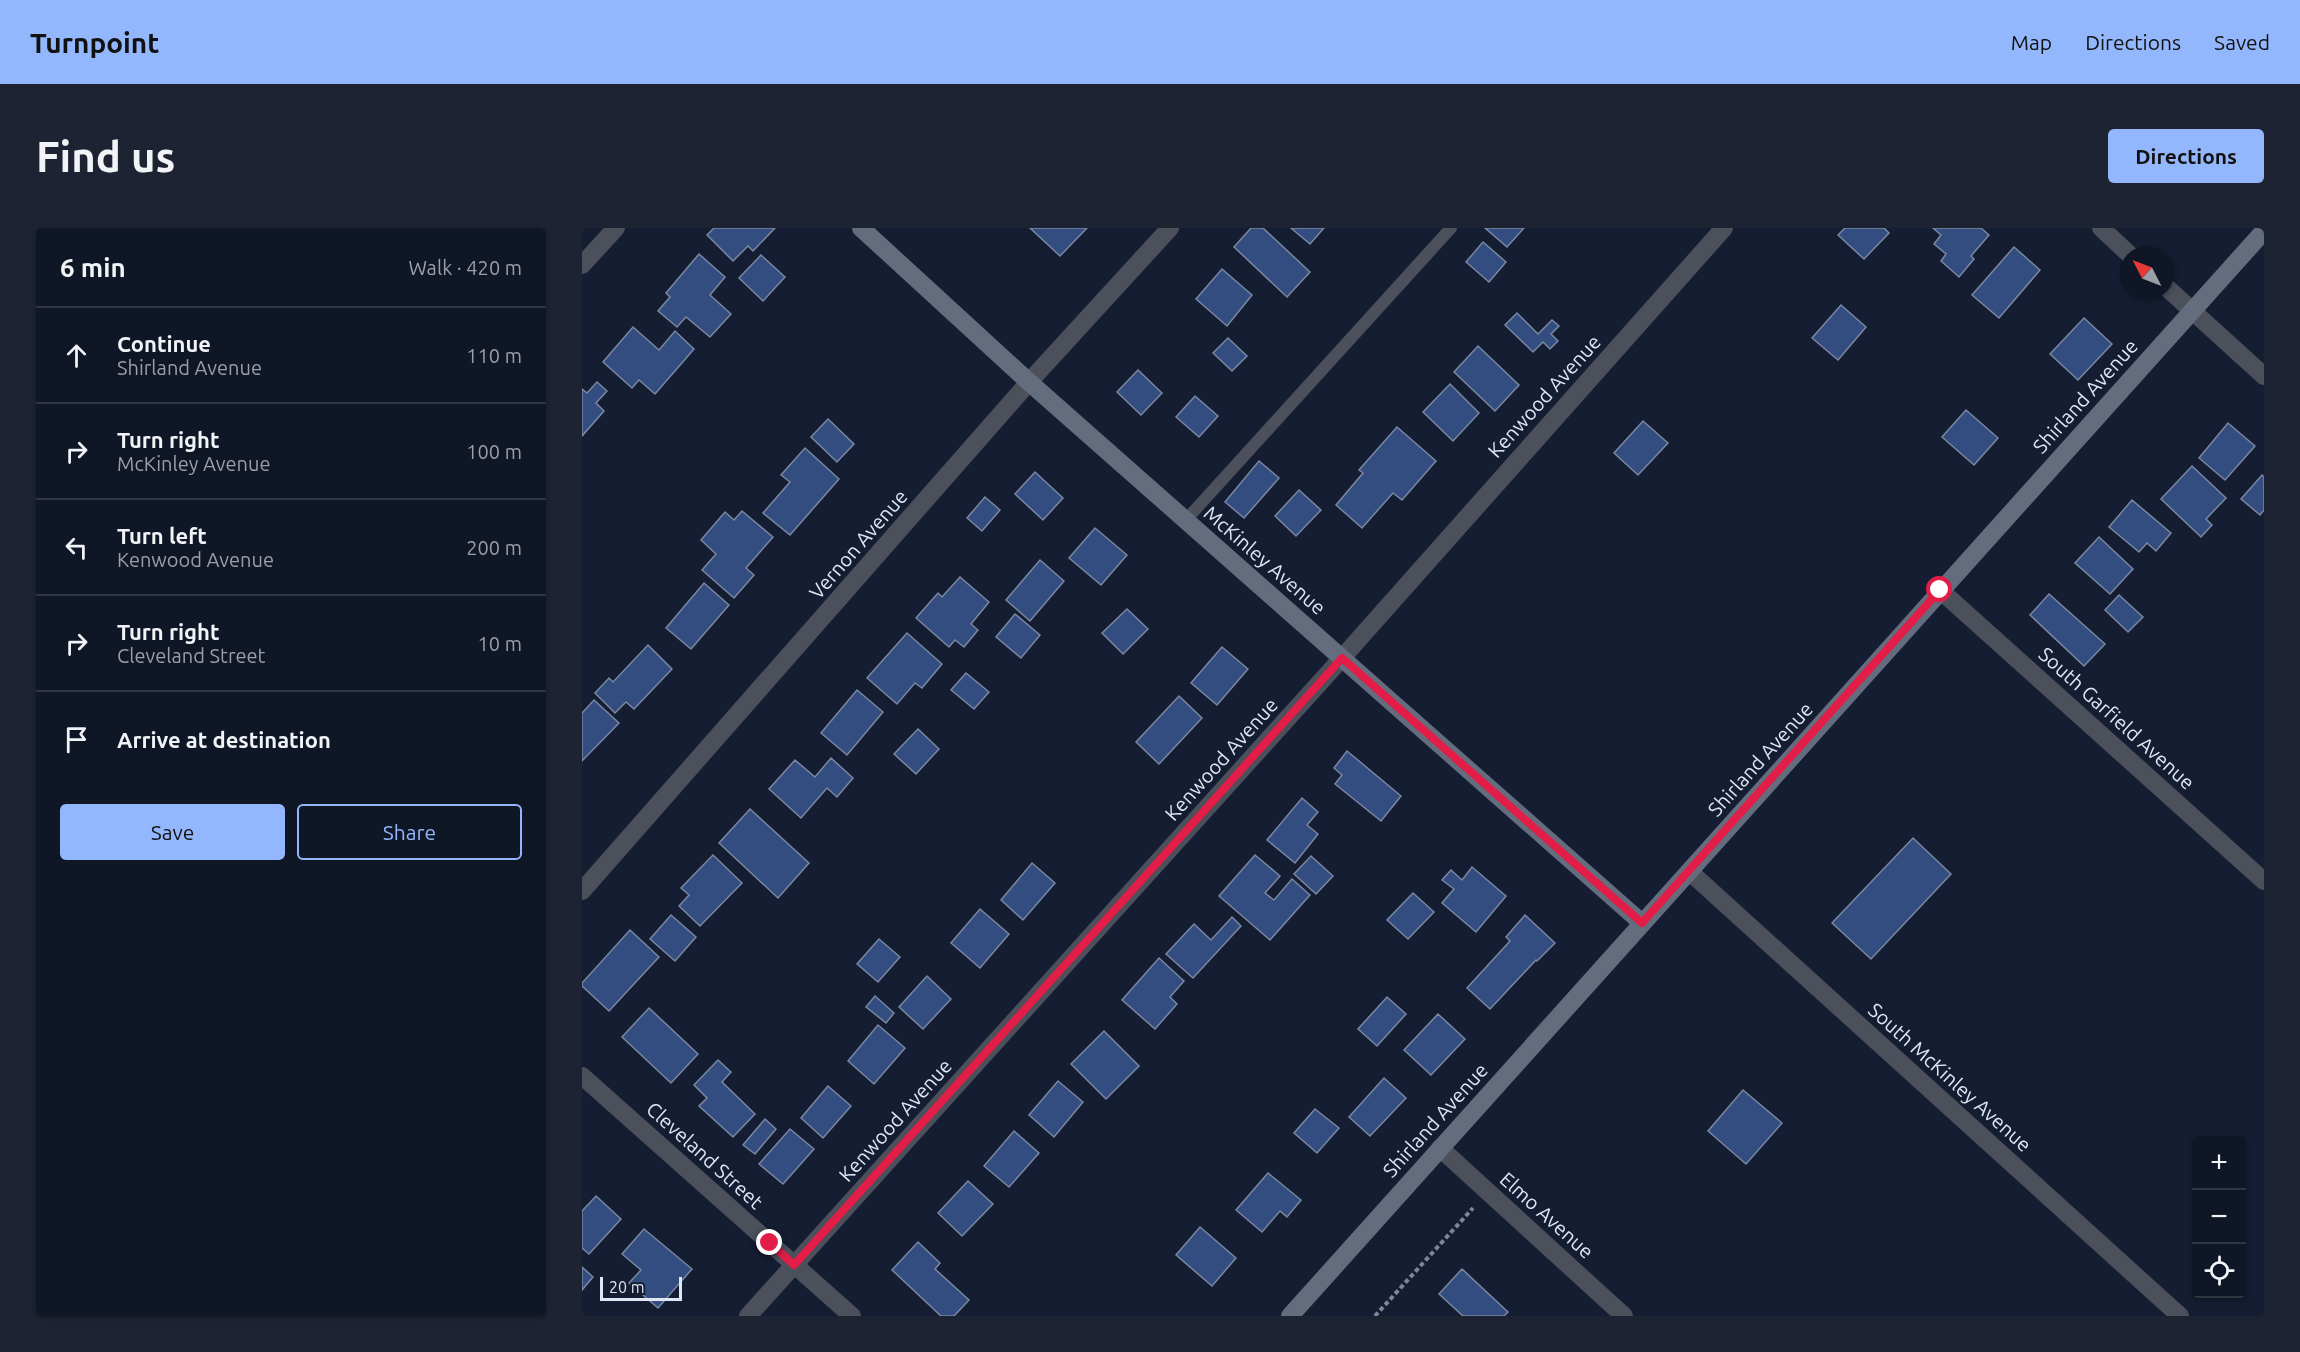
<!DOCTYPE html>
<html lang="en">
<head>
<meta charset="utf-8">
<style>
	:root { --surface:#0f1625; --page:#1d2332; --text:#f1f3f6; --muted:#9b9fa7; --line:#2f3542; --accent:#93b7fd }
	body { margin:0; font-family:Ubuntu,sans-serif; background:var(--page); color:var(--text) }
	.controls { position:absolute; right:18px; bottom:18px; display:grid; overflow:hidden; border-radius:6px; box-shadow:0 2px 4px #0004 }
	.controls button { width:54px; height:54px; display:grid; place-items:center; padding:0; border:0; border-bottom:2px solid var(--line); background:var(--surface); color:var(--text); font:30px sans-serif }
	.compass { position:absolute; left:1538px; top:18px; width:54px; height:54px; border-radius:50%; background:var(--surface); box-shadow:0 2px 4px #0004; rotate:312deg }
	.scale { position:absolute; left:18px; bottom:15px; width:82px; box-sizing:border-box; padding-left:6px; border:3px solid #dfe7f5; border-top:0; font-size:16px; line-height:21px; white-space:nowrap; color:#dfe7f5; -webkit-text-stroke:4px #141d31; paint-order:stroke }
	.stop { position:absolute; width:18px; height:18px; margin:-14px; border:4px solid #e11d48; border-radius:50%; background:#fff }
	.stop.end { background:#e11d48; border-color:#fff; box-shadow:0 2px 6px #0008 }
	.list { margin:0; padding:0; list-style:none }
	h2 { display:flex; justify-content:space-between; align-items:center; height:78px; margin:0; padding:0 24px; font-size:26px }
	h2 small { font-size:20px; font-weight:400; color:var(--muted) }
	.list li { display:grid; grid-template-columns:39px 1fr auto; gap:18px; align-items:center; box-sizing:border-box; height:96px; padding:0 24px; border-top:2px solid var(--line) }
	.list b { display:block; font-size:22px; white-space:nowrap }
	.list p { margin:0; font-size:20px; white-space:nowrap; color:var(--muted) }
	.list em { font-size:20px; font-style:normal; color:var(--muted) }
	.actions { display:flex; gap:12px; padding:18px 24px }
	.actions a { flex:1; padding:14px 0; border:2px solid var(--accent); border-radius:6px; text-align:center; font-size:21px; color:var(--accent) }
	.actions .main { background:var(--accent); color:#111 }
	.icon { flex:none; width:33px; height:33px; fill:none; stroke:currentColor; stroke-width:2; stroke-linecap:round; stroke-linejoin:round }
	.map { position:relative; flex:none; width:1682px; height:1088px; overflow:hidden; border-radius:6px }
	header { display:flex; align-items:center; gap:36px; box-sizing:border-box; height:84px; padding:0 30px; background:var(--accent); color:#111 }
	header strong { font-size:28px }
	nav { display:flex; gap:33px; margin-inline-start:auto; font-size:21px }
	.intro { display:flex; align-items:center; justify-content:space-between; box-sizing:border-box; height:144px; padding:0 36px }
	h1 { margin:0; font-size:42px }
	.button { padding:15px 27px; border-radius:6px; background:var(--accent); color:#111; font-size:21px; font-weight:700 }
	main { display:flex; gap:36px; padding:0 36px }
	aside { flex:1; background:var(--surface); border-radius:6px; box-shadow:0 2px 4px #0004 }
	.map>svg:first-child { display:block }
	.building { fill:#344d81; stroke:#7a87a0; stroke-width:1.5 }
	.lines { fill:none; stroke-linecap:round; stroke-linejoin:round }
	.path { stroke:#7e8797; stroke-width:4; stroke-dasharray:4.5 3; stroke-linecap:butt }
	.lane { stroke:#4b505b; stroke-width:12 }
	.street { stroke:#4b505b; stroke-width:18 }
	.secondary { stroke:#646d7d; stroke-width:18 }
	.route { stroke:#e11d48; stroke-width:8 }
	.labels { text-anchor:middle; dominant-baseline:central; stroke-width:4.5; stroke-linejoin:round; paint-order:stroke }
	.street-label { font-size:20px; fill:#dfe7f5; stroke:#141d31 }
</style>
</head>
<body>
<header>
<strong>Turnpoint</strong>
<nav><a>Map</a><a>Directions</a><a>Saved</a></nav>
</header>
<div class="intro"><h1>Find us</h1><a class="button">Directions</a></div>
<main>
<aside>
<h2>6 min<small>Walk · 420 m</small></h2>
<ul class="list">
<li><svg class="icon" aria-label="ahead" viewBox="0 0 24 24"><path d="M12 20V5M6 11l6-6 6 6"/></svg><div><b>Continue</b><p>Shirland Avenue</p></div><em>110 m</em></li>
<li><svg class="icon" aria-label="right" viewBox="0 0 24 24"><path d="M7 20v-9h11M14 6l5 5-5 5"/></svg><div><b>Turn right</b><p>McKinley Avenue</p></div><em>100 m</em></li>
<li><svg class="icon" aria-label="left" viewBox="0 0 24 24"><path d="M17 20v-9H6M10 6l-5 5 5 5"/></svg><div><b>Turn left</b><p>Kenwood Avenue</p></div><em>200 m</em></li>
<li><svg class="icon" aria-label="right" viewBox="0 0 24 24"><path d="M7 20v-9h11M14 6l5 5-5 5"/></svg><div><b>Turn right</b><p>Cleveland Street</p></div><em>10 m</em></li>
<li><svg class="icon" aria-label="arrive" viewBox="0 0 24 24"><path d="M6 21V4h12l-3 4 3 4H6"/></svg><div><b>Arrive at destination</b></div></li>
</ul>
<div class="actions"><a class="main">Save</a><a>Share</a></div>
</aside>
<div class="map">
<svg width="1682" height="1088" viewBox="0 0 1682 1088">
	<rect width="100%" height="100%" fill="#141d31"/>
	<g class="building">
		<path d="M 132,0 L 193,0 L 171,23 L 166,18 L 151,33 L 125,7 Z"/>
		<path d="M 448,0 L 505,0 L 478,28 Z"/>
		<path d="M 669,0 L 681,0 L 728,44 L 705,69 L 652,19 Z"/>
		<path d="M 709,0 L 742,0 L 728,16 Z"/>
		<path d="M 903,0 L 942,0 L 925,19 Z"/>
		<path d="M 1263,0 L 1302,0 L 1307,5 L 1282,31 L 1256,7 Z"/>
		<path d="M 1351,0 L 1399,0 L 1407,7 L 1389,28 L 1392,31 L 1377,49 L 1359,33 L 1364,26 L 1352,16 L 1359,7 Z"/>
		<path d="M 901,14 L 924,34 L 907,54 L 884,34 Z"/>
		<path d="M 1432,19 L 1458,42 L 1417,90 L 1390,67 Z"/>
		<path d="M 117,26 L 143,49 L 128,67 L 149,86 L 128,109 L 104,89 L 95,99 L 76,83 L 88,69 L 84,65 Z"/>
		<path d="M 179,27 L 203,49 L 181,73 L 157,50 Z"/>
		<path d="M 640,41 L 670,67 L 645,98 L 614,71 Z"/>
		<path d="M 1259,77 L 1284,99 L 1256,132 L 1230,110 Z"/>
		<path d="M 935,85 L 956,106 L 970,92 L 977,98 L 969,106 L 976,113 L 968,121 L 961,114 L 951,124 L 923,97 Z"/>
		<path d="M 1502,90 L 1530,116 L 1496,152 L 1468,126 Z"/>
		<path d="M 51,99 L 77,122 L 93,103 L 112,121 L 73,166 L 57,152 L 50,160 L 21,134 Z"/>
		<path d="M 646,110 L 665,128 L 650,143 L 631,125 Z"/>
		<path d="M 896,118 L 937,157 L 913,183 L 872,144 Z"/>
		<path d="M 556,142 L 580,165 L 559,187 L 535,164 Z"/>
		<path d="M 15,154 L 25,163 L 14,175 L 22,183 L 0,208 L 0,161 L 5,165 Z"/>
		<path d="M 868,156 L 897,185 L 871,213 L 841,184 Z"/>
		<path d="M 613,168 L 636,188 L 617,209 L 594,189 Z"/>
		<path d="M 1384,182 L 1416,210 L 1392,237 L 1360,209 Z"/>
		<path d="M 246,191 L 272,216 L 255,234 L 229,209 Z"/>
		<path d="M 1061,193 L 1086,215 L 1056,247 L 1032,225 Z"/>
		<path d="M 1646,195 L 1673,218 L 1643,252 L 1617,230 Z"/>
		<path d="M 815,199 L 854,233 L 820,272 L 811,265 L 780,300 L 754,277 L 781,245 L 777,242 Z"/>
		<path d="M 223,220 L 257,251 L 208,307 L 181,285 L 208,254 L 199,247 Z"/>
		<path d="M 677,233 L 697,250 L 662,290 L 643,274 Z"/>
		<path d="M 1610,238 L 1644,270 L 1624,291 L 1630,297 L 1619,309 L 1579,271 Z"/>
		<path d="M 453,244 L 481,270 L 461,292 L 433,266 Z"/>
		<path d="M 1680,247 L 1682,249 L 1682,282 L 1678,287 L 1659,271 Z"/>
		<path d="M 717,262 L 739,282 L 714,308 L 693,288 Z"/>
		<path d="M 403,269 L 418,282 L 400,303 L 385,290 Z"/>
		<path d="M 1550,272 L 1589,305 L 1574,323 L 1565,315 L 1557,324 L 1527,299 Z"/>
		<path d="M 160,283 L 191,309 L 164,340 L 172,347 L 152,370 L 120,342 L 134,326 L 119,312 L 143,284 L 152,292 Z"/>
		<path d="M 513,300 L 545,327 L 519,357 L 487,330 Z"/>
		<path d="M 1517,309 L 1551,341 L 1528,366 L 1493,335 Z"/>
		<path d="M 458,332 L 482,353 L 448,393 L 424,372 Z"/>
		<path d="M 378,349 L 407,374 L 389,396 L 396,402 L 382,419 L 373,412 L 367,419 L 334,390 L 356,365 L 360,369 Z"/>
		<path d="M 122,355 L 147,377 L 109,421 L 84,400 Z"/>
		<path d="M 1467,366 L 1523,416 L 1502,438 L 1448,387 Z"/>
		<path d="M 1537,367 L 1561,389 L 1546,404 L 1523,382 Z"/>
		<path d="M 545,381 L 566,401 L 541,426 L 520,405 Z"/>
		<path d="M 433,386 L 458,407 L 439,430 L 414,409 Z"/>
		<path d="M 325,405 L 360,436 L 340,460 L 333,455 L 315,476 L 285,450 Z"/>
		<path d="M 66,417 L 90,441 L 52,481 L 44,474 L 33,485 L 13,465 L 27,450 L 31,454 Z"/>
		<path d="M 640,419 L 666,441 L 635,477 L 609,455 Z"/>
		<path d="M 384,445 L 407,464 L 392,481 L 369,462 Z"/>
		<path d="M 275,462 L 301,484 L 265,527 L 239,505 Z"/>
		<path d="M 597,468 L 620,490 L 577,536 L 554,514 Z"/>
		<path d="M 12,472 L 37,495 L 0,533 L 0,485 Z"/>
		<path d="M 336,501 L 357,521 L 334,546 L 312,526 Z"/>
		<path d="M 765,523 L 819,568 L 799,593 L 753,556 L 760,547 L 752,540 Z"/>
		<path d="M 249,530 L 271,550 L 255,569 L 245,560 L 219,590 L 187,561 L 213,532 L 233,549 Z"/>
		<path d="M 720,570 L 736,584 L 725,597 L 736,606 L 713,635 L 685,612 Z"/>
		<path d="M 168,581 L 227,635 L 196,670 L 137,615 Z"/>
		<path d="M 1331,610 L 1369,646 L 1289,731 L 1250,695 Z"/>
		<path d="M 131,627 L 160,655 L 118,698 L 97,678 L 107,667 L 99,660 Z"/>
		<path d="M 673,627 L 698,648 L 683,665 L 692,672 L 710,651 L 728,667 L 688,712 L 637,668 Z"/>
		<path d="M 729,628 L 751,648 L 734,666 L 712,646 Z"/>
		<path d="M 450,635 L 473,655 L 441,692 L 419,672 Z"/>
		<path d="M 890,639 L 924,668 L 894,704 L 860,675 L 872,661 L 860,652 L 869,642 L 880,652 Z"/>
		<path d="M 831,665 L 852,684 L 826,711 L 805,692 Z"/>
		<path d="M 398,681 L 427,706 L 398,740 L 369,715 Z"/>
		<path d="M 89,687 L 114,709 L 93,733 L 68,711 Z"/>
		<path d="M 943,687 L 973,715 L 955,733 L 954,732 L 908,781 L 885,760 L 928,713 L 924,709 Z"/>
		<path d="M 650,689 L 659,698 L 611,750 L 584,726 L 612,696 L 629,712 Z"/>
		<path d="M 48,702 L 77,729 L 27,783 L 0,758 L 0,755 Z"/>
		<path d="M 297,711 L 318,729 L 296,754 L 275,736 Z"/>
		<path d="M 577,730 L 602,753 L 588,769 L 595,776 L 573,801 L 540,772 Z"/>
		<path d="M 345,748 L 369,771 L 341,801 L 317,779 Z"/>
		<path d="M 293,768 L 312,785 L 304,795 L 284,779 Z"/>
		<path d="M 805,769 L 824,786 L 795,818 L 776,801 Z"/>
		<path d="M 67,780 L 116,826 L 89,855 L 40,809 Z"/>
		<path d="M 856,786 L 883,811 L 849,847 L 822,822 Z"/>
		<path d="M 296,797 L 323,820 L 292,856 L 266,833 Z"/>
		<path d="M 522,803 L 557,838 L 524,871 L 489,836 Z"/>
		<path d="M 136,832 L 149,844 L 140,854 L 173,886 L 151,909 L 117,878 L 125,870 L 112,857 Z"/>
		<path d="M 802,850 L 824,870 L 788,908 L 767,889 Z"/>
		<path d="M 476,853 L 501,874 L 472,909 L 447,887 Z"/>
		<path d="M 246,858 L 269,878 L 241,910 L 219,890 Z"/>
		<path d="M 1161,862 L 1200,895 L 1164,936 L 1126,903 Z"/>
		<path d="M 733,881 L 757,900 L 735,925 L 712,905 Z"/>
		<path d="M 183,891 L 194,901 L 173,926 L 161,917 Z"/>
		<path d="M 208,901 L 232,921 L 201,956 L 177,936 Z"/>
		<path d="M 432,903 L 457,925 L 427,959 L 402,938 Z"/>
		<path d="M 686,945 L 719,972 L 705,989 L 698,983 L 680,1004 L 654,982 Z"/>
		<path d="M 386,953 L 411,976 L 380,1008 L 356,985 Z"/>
		<path d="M 14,968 L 39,991 L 7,1026 L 0,1020 L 0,983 Z"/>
		<path d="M 618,999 L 654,1030 L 630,1058 L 594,1027 Z"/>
		<path d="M 62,1001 L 110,1041 L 76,1080 L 47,1055 L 59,1042 L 40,1026 Z"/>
		<path d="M 336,1014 L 358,1035 L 353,1041 L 387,1072 L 372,1088 L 359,1088 L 310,1042 Z"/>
		<path d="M 0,1039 L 11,1049 L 0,1062 Z"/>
		<path d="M 880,1041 L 926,1084 L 922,1088 L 881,1088 L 857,1066 Z"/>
	</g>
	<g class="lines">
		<path class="path" d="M 793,1088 L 891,980"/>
		<path class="lane" d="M 603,293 L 869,0"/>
		<g class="street">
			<path d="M 1519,0 L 1548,27"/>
			<path d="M 0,37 L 34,0"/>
			<path d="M 1583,58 L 1682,148"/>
			<path d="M 1358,362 L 1682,653"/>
			<path d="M 1108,644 L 1598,1088"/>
			<path d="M 0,663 L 447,154 L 588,0"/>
			<path d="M 0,848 L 270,1088"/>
			<path d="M 858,920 L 1042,1088"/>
			<path d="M 166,1088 L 760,430 L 1142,0"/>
		</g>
		<g class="secondary">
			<path d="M 279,0 L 447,154 L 1060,695"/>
			<path d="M 708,1088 L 1682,3"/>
		</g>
	</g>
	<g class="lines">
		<path class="route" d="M 188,1015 L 212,1037 L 760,430 L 1060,695 L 1358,362"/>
	</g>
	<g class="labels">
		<g class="street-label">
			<text transform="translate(962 168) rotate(-48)">Kenwood Avenue</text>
			<text transform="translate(1503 168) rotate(-48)">Shirland Avenue</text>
			<text transform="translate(276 316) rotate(-49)">Vernon Avenue</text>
			<text transform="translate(683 332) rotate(41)">McKinley Avenue</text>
			<text transform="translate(1535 490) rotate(42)">South Garfield Avenue</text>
			<text transform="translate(639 531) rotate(-48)">Kenwood Avenue</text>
			<text transform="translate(1178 531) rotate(-48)">Shirland Avenue</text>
			<text transform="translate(1368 849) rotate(42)">South McKinley Avenue</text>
			<text transform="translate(313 892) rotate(-48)">Kenwood Avenue</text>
			<text transform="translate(853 892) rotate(-48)">Shirland Avenue</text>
			<text transform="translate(123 927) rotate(42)">Cleveland Street</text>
			<text transform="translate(965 987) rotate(42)">Elmo Avenue</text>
		</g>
	</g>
</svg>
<div class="controls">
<button>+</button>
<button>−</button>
<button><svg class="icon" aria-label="locate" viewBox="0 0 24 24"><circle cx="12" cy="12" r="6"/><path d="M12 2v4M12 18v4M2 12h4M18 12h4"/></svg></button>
</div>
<svg class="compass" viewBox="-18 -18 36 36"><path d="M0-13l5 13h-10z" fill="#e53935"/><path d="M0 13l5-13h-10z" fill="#9b9fa7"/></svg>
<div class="scale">20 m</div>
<div class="stop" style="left:1358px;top:362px"></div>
<div class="stop end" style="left:188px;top:1015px"></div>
</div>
</main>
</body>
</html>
